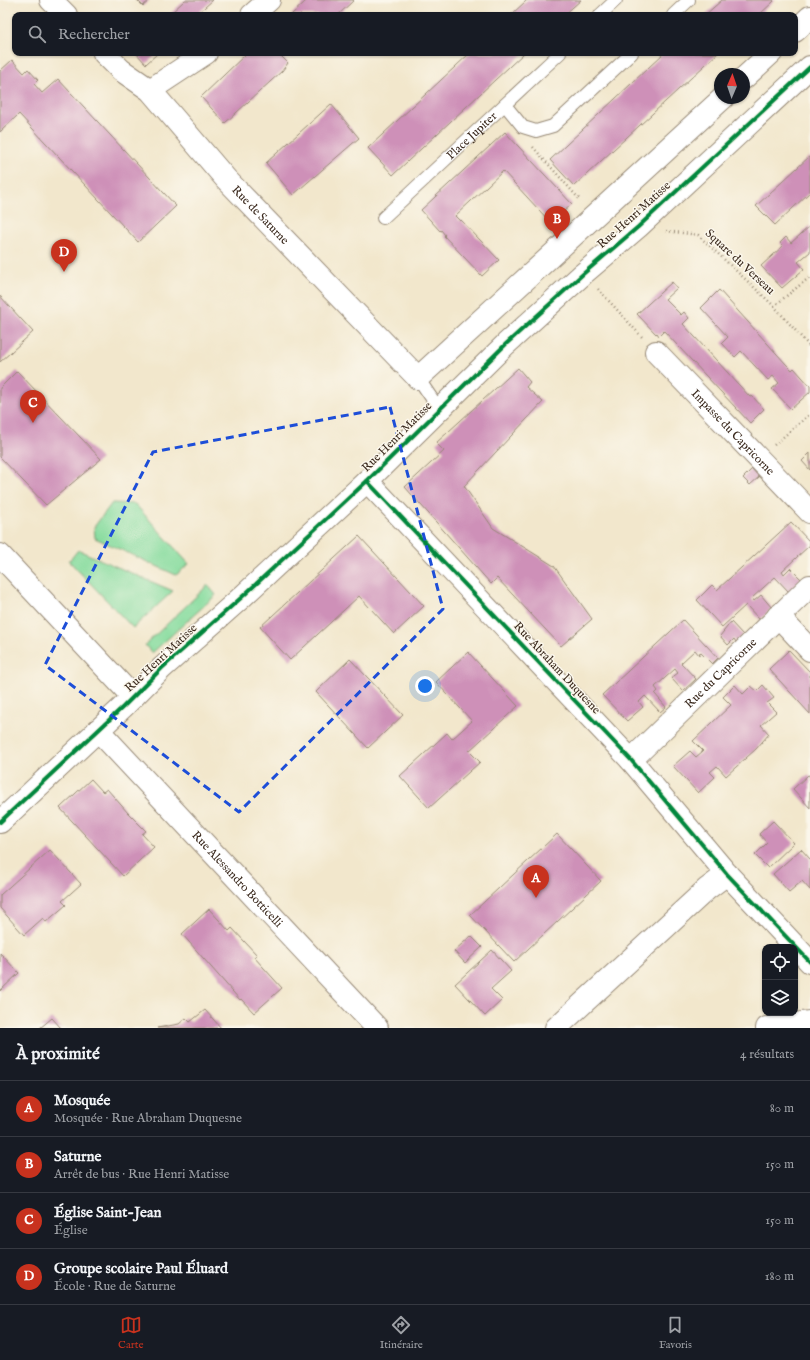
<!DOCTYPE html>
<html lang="fr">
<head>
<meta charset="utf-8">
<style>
	:root { --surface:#171b24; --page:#242831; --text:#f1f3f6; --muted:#9ea1a6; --line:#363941; --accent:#c8321e }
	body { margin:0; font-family:"IM FELL English",serif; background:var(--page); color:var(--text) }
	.controls { position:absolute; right:12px; bottom:12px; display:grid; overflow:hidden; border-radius:8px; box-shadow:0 1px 3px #0004 }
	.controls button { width:36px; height:36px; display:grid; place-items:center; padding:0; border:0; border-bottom:1px solid var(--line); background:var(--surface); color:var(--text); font:20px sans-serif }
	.compass { position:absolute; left:714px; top:68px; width:36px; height:36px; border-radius:50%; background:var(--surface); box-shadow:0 1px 3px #0004; rotate:2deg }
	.you { position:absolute; left:425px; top:686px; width:14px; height:14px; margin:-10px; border:3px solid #fff; border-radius:50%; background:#1a73e8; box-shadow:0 0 0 6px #1a73e833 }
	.badge { display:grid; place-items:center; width:26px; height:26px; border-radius:50%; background:var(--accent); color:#fff; font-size:13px; font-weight:700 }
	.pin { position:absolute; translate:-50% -33px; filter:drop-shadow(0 1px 2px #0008) }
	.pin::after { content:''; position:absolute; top:21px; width:14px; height:12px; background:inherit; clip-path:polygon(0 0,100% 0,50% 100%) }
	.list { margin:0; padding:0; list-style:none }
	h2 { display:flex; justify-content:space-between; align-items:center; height:52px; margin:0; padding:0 16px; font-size:17px }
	h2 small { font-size:13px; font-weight:400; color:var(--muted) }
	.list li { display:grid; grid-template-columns:26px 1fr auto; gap:12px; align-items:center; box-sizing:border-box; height:56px; padding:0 16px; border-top:1px solid var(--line) }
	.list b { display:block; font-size:15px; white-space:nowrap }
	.list p { margin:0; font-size:13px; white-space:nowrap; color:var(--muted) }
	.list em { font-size:13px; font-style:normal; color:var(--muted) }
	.icon { flex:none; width:22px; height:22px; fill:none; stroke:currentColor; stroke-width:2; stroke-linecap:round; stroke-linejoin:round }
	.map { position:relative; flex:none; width:810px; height:1028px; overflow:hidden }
	.search { position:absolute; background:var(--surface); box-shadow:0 1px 3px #0004; left:12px; right:12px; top:12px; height:44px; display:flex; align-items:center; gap:10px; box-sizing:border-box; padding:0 14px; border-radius:8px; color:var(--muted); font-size:15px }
	.sheet { height:276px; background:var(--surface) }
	nav { display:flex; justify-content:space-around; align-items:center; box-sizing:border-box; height:56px; border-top:1px solid var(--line); background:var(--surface); font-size:11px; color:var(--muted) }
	nav a { display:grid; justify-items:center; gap:2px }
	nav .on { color:var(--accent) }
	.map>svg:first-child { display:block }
	.green { fill:#88dc9f; stroke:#62835e }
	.building { fill:#ce90b8 }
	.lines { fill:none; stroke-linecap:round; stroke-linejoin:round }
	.lane-casing { stroke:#968875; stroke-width:14 }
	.street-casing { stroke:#968875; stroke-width:24 }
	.secondary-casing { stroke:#968875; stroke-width:24 }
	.path { stroke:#968875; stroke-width:2.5; stroke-dasharray:1 3; stroke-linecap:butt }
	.lane { stroke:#fff; stroke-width:12 }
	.street { stroke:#fff; stroke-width:22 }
	.secondary { stroke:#fff; stroke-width:22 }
	.cycleway-casing { stroke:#fbf7ec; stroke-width:6 }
	.cycleway { stroke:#00873e; stroke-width:4 }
	.marked { fill:none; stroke:#1d4ed8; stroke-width:3; stroke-dasharray:8 5; stroke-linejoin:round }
	.labels { text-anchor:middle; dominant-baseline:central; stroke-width:3; stroke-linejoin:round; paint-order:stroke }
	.street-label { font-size:12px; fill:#3b2a1e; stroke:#fbf7ec }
</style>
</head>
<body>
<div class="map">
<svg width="810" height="1028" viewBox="0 0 810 1028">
	<rect width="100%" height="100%" fill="#fbf7ec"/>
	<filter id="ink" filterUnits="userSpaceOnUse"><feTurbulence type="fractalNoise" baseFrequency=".025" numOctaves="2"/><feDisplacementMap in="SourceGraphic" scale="8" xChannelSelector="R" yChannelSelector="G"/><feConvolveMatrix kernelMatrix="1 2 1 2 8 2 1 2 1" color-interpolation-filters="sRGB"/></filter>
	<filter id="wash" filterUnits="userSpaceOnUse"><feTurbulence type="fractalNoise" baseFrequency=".012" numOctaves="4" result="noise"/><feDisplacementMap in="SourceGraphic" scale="16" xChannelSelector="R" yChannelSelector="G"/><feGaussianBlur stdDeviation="0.9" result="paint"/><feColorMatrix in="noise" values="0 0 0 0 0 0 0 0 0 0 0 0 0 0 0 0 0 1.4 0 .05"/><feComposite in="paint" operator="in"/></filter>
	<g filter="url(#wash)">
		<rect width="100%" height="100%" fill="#f2e7cc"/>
		<g class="green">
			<path d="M 112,503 L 135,504 L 189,564 L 176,575 L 95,538 L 94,527 Z"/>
			<path d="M 78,550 L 173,591 L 133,628 L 69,561 Z"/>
			<path d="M 208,585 L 216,595 L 152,653 L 145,645 Z"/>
		</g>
		<g id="blocks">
			<g class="building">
				<path d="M 137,0 L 150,0 L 143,6 Z"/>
				<path d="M 185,0 L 213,0 L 196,15 L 169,15 Z"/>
				<path d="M 307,0 L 354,0 L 338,15 L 291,15 Z"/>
				<path d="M 527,0 L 581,0 L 564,15 L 511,15 Z"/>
				<path d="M 722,0 L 773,0 L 774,1 L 759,15 L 705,15 Z"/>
				<path d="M 136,53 L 158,53 L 146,64 Z"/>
				<path d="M 247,53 L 278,53 L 288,63 L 282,71 L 225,123 L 201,97 Z"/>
				<path d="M 470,53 L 524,53 L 393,175 L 368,148 Z"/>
				<path d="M 664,53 L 718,53 L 574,186 L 550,160 Z"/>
				<path d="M 12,60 L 24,73 L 28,69 L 38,80 L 34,84 L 42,93 L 58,79 L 176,206 L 138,242 L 19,114 L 0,132 L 0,71 Z"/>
				<path d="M 331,104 L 359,138 L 293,195 L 266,163 Z"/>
				<path d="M 505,132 L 572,204 L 551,223 L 503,171 L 455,216 L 460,221 L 461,220 L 499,260 L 482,276 L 444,236 L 445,235 L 441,230 L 440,231 L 421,210 Z"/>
				<path d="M 810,156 L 810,192 L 775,225 L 756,206 Z"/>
				<path d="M 810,226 L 810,252 L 798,262 L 804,269 L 782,288 L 761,266 L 783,246 L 780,243 L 786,237 L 791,243 Z"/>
				<path d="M 672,282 L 677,288 L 665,299 L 681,315 L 684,312 L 689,318 L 683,324 L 750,397 L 752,396 L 764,409 L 750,423 L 664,331 L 659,336 L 657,333 L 656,334 L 637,314 Z"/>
				<path d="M 719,290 L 786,364 L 792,370 L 794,368 L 810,386 L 810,392 L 791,409 L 772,389 L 779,383 L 773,376 L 768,380 L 741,351 L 735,357 L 722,343 L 728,337 L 701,308 Z"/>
				<path d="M 0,296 L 33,332 L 0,362 Z"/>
				<path d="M 518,368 L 530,382 L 526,387 L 543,402 L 464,486 L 493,528 L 554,566 L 592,619 L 561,646 L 497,578 L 491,584 L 405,487 L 444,451 L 436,443 Z"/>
				<path d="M 17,371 L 101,459 L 46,505 L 0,457 L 0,388 Z"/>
				<path d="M 810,453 L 810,470 L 802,461 Z"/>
				<path d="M 752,469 L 759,477 L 750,485 L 743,478 Z"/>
				<path d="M 791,522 L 810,542 L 810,545 L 782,571 L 784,574 L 790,568 L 802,580 L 789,592 L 775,577 L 752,598 L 754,601 L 761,595 L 772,608 L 760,620 L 746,605 L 722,627 L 697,600 L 712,585 L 717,590 Z"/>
				<path d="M 359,536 L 424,606 L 394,634 L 359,596 L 290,660 L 260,627 Z"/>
				<path d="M 683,620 L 718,658 L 712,664 L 700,652 L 699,655 L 695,650 L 681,663 L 696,679 L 683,691 L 671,678 L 678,673 L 675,669 L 655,687 L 658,691 L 655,694 L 666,707 L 660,712 L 645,696 L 639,702 L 643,707 L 627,721 L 602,695 Z"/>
				<path d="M 731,622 L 743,635 L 736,642 L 734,639 L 728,645 L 720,636 Z"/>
				<path d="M 789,650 L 810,672 L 810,714 L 769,669 Z"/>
				<path d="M 468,652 L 518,706 L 469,751 L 480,762 L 429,808 L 400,776 L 447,733 L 452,739 L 472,721 L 436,682 Z"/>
				<path d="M 350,659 L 403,715 L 368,748 L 316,692 Z"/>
				<path d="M 735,685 L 743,694 L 751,686 L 757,691 L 763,685 L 774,698 L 767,703 L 776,712 L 761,725 L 769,734 L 756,749 L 726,776 L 717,766 L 710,772 L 715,777 L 698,793 L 673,766 L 690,751 L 696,757 L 703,751 L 693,741 L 731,705 L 723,697 Z"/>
				<path d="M 808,775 L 810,776 L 810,808 L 793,789 Z"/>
				<path d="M 91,779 L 103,792 L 107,789 L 128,813 L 146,831 L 142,834 L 154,847 L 123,876 L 60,808 Z"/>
				<path d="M 773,821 L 794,843 L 768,868 L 755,855 L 767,843 L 759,834 Z"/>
				<path d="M 557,834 L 601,881 L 514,962 L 470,915 Z"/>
				<path d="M 801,849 L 810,859 L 810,890 L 802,881 L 789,892 L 773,874 Z"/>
				<path d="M 50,850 L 81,884 L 62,901 L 66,905 L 46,922 L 43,918 L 24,935 L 0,908 L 0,895 Z"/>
				<path d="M 209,909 L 229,931 L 232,928 L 257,955 L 254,957 L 282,988 L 254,1013 L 241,999 L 240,1000 L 182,934 Z"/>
				<path d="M 471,936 L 482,947 L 465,963 L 454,951 Z"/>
				<path d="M 492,950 L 511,971 L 491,989 L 502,1000 L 485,1016 L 455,984 Z"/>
				<path d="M 0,953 L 19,973 L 0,991 Z"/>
				<path d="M 205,1010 L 221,1028 L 157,1028 L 179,1024 L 186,1018 L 190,1022 Z"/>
				<path d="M 52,1018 L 61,1028 L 40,1028 Z"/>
			</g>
		</g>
	</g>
	<g filter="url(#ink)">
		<use href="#blocks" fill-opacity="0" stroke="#968875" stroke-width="1"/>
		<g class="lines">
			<defs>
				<g id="lane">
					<path d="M 600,15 L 616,0"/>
					<path d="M 673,15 L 689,0"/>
					<path d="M 505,105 L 523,127 L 536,131 L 553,126 L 632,53"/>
					<path id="s1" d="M 383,218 L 560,53"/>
					<path d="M 418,378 L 439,409"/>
				</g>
				<g id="street">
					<path d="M 51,0 L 66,15"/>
					<path d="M 252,15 L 269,0"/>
					<path id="s2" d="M 104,53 L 121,70 L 150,90 L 226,179 L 418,378"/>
					<path d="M 150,90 L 206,53"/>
					<path id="s3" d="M 656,352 L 810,512"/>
					<path d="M 367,481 L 631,760 L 727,874 L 810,962"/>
					<path d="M 0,555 L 133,697"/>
					<path d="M 778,616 L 810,650"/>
					<path id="s4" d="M 98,730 L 377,1028"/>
					<path id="s5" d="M 631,760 L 810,586"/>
					<path d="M 556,1028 L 707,889 L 727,874"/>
					<path d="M 767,1028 L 810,1022"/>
				</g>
				<g id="secondary">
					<path d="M 795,31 L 810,17"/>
					<path d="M 744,78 L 771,53"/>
					<path d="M 418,378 L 723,98"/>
					<path d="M 0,822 L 123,707 L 162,668 L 242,597 L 367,481 L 506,344 L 583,274 L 638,227 L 810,67"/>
				</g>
			</defs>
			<use href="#lane" class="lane-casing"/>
			<use href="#street" class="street-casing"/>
			<use href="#secondary" class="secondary-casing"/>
			<g class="path">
				<path d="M 533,147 L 580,200"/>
				<path d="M 666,231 L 698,235 L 774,306 L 810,347"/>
				<path d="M 598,289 L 642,337"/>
				<path d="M 774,306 L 810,277"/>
				<path d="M 774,445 L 810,414"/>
			</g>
			<use href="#lane" class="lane"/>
			<use href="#street" class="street"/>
			<use href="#secondary" class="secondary"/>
			<defs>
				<g id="cycleway">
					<path d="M 367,481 L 631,760 L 727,874 L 810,962"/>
					<path d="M 0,822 L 123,707 L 162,668 L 242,597 L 367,481 L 506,344 L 583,274 L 638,227 L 810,67"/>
				</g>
			</defs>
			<use href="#cycleway" class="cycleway-casing"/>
			<use href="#cycleway" class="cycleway"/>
		</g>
	</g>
	<path class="marked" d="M 390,407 L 443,609 L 239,812 L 45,665 L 153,452 Z"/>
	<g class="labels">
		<g class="street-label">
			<text stroke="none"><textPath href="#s1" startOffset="121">Place Jupiter</textPath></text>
			<text stroke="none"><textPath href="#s2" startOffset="226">Rue de Saturne</textPath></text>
			<text transform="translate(634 215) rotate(-42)">Rue Henri Matisse</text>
			<text transform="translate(740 262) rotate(43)">Square du Verseau</text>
			<text stroke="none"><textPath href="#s3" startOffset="111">Impasse du Capricorne</textPath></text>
			<text transform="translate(397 437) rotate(-45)">Rue Henri Matisse</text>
			<text transform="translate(161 658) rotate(-43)">Rue Henri Matisse</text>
			<text transform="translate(557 668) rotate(47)">Rue Abraham Duquesne</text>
			<text stroke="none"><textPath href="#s5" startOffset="125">Rue du Capricorne</textPath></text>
			<text stroke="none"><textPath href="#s4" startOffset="204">Rue Alessandro Botticelli</textPath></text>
		</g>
	</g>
</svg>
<div class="controls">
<button><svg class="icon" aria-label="locate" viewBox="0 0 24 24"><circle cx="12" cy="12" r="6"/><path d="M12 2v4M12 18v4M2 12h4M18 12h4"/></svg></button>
<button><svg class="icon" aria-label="layers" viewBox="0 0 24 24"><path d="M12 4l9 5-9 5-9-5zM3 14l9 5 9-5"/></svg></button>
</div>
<svg class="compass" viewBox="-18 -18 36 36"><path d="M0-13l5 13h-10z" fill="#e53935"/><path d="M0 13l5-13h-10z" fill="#9ea1a6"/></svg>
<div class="you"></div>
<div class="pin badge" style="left:536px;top:898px">A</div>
<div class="pin badge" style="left:557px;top:239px">B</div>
<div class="pin badge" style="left:33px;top:423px">C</div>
<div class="pin badge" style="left:64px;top:272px">D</div>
<div class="search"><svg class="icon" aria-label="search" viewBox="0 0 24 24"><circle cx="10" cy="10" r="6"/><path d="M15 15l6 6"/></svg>Rechercher</div>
</div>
<section class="sheet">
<h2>À proximité<small>4 résultats</small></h2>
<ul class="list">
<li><span class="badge">A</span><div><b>Mosquée</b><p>Mosquée · Rue Abraham Duquesne</p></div><em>80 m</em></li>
<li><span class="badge">B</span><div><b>Saturne</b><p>Arrêt de bus · Rue Henri Matisse</p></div><em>150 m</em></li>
<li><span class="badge">C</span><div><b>Église Saint-Jean</b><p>Église</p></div><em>150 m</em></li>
<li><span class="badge">D</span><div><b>Groupe scolaire Paul Éluard</b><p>École · Rue de Saturne</p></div><em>180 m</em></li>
</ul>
</section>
<nav>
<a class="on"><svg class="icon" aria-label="map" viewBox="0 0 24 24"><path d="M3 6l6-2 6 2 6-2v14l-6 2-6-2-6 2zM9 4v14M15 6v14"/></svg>Carte</a>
<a><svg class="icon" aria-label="directions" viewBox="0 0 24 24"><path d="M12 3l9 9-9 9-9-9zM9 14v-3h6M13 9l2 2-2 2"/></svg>Itinéraire</a>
<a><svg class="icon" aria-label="saved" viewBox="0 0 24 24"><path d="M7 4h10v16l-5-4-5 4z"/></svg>Favoris</a>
</nav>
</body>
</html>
